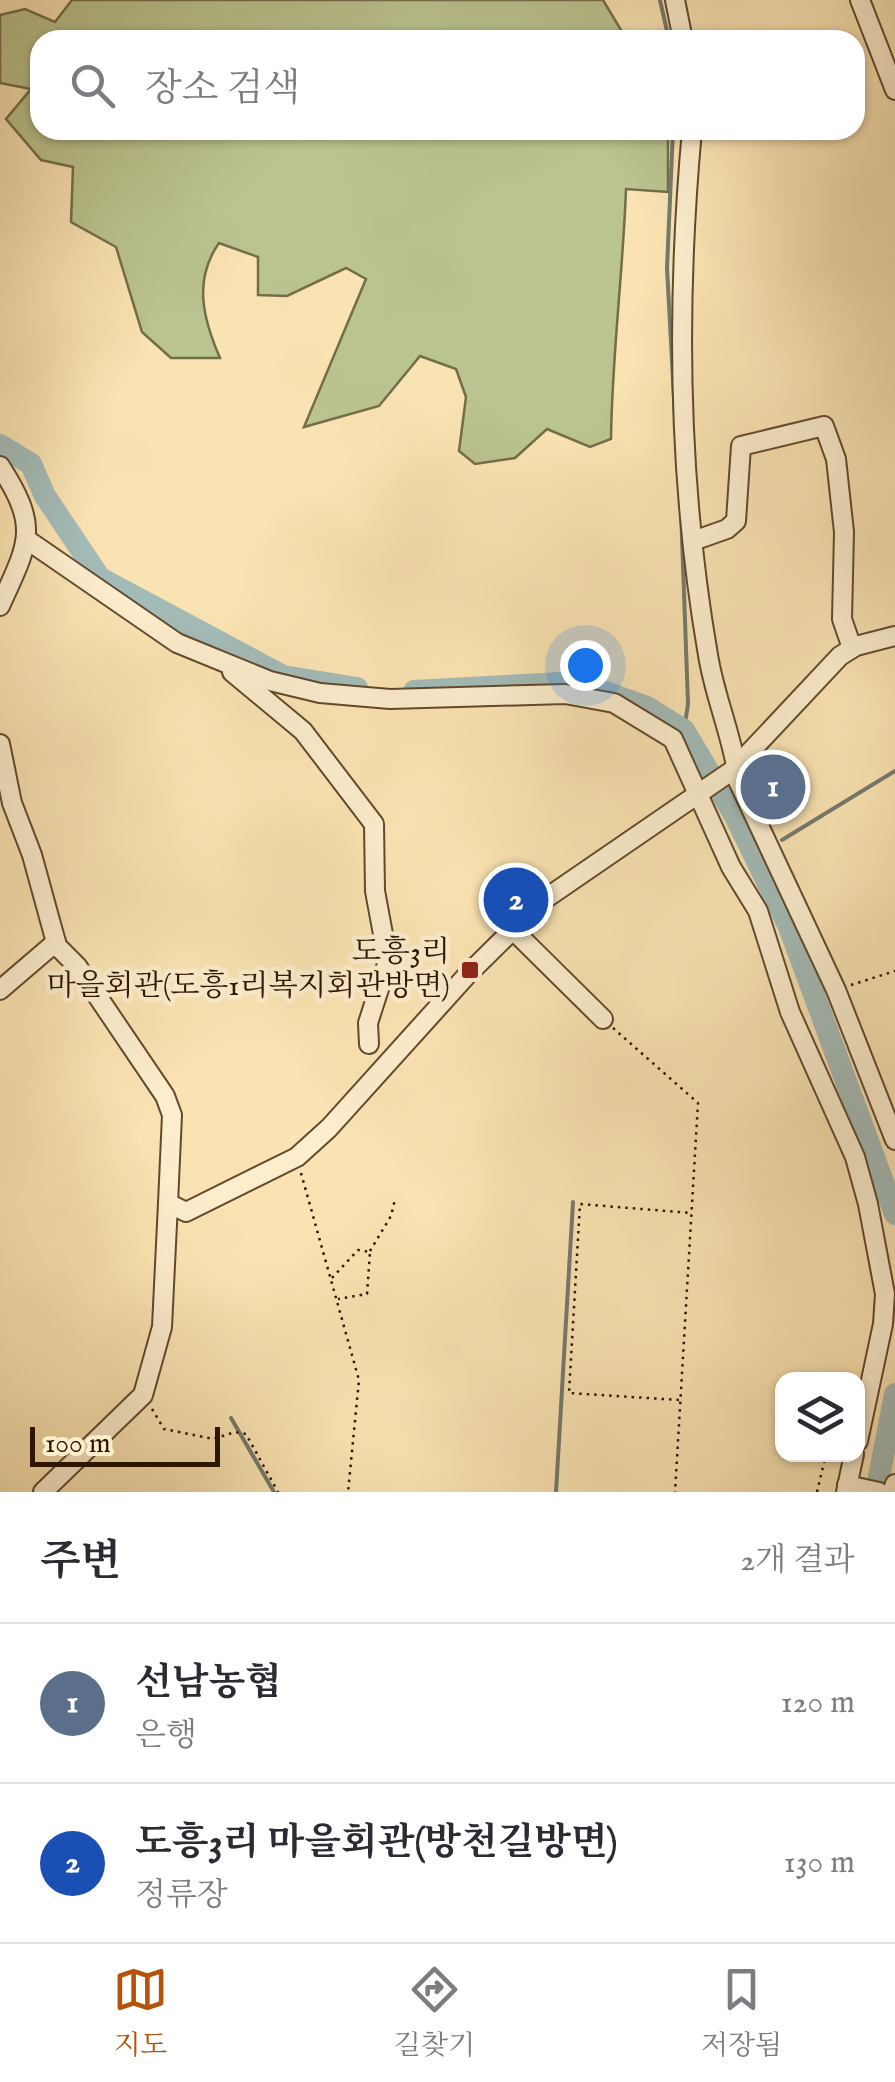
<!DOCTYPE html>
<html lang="ko">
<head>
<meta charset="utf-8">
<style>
	:root { --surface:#fff; --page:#f2f2f3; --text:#2b2b33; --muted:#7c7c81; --line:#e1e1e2; --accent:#b45309 }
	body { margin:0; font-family:"IM FELL English","Noto Serif KR",serif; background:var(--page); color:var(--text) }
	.controls { position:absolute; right:30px; bottom:30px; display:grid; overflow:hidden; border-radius:20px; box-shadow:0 2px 8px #0004 }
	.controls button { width:90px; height:90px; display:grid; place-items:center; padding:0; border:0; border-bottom:2px solid var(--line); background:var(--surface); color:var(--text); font:50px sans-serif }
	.scale { position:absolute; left:30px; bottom:25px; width:190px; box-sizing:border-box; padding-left:10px; border:5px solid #2f1601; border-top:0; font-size:28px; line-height:35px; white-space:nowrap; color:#2f1601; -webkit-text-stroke:8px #fcedcd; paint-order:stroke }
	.you { position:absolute; left:585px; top:665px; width:35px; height:35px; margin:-25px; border:8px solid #fff; border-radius:50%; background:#1a73e8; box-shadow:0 0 0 15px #1a73e833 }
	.badge { display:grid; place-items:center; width:65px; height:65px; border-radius:50%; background:var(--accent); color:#fff; font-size:32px; font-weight:700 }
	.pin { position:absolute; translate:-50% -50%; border:5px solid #fff; box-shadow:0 2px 10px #0006 }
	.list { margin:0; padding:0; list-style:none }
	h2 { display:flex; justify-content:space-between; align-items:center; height:130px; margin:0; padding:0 40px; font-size:42px }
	h2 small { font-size:32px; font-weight:400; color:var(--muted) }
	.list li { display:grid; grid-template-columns:65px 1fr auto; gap:30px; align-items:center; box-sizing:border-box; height:160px; padding:0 40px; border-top:2px solid var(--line) }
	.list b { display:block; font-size:38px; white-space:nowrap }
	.list p { margin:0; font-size:32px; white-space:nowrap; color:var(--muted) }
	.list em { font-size:32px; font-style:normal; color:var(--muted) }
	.icon { flex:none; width:55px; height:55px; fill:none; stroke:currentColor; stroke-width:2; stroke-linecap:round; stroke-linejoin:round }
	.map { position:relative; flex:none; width:895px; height:1492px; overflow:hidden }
	.search { position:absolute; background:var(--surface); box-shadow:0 2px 8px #0004; left:30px; right:30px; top:30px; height:110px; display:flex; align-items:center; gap:25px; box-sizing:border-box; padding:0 35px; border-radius:30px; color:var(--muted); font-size:38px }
	.sheet { height:450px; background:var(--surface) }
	nav { display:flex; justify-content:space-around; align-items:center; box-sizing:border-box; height:140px; border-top:2px solid var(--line); background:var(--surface); font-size:28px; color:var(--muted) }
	nav a { display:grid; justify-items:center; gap:5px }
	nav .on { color:var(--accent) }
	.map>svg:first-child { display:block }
	.green { fill:#bac48f; stroke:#746d48; stroke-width:2.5 }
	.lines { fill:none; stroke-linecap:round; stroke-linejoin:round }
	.stream { stroke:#75796e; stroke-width:4 }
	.river { stroke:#a3bbb7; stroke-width:22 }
	.minor-casing { stroke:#62492d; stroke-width:22 }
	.path { stroke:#2f1601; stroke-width:2.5; stroke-dasharray:2.5 5; stroke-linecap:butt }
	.minor { stroke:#fcedcd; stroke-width:18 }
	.poi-dot { fill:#8f2418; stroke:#fcedcd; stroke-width:4 }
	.labels { text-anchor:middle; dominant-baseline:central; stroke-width:9; stroke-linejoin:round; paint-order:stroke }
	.poi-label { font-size:30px; fill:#2f1601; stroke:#fcedcd; text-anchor:end }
</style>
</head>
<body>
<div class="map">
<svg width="895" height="1492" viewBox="0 0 895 1492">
	<rect width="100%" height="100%" fill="#fae3b2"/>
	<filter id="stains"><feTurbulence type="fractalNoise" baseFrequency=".002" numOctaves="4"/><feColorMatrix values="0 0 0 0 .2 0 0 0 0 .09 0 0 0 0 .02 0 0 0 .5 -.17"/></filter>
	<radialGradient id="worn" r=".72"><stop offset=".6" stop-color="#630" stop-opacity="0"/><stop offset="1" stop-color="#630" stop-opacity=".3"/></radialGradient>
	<path class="green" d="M 72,0 L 603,0 L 627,40 L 40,40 L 40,130 L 668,130 L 668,192 L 626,189 C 623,273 612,355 611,439 L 590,447 L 547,429 L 515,458 L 475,464 L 459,451 L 466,397 L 456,369 L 420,356 L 379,406 L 304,427 L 366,279 L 346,268 L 287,296 L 258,295 L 258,257 L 219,243 C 193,280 203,319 220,358 L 171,358 L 142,332 L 116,247 L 71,222 L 73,167 L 41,160 L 6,119 L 31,89 L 0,83 L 0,15 L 25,9 L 55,22 Z"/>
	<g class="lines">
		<g class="stream">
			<path d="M 660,0 L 669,40"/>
			<path d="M 673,130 L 667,268 L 676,435"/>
			<path d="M 681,509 L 688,704 L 684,730"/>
			<path d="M 782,840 L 895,771"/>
			<path d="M 231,1418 L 274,1492"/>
			<path d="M 556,1492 L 573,1202"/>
		</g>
		<g class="river">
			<path d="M 0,445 L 31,464 L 45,496 L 100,578 L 283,676 L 357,688"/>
			<path d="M 414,691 L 578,682 L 647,707 L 684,730 L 735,816 L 789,927 L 895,1214"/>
			<path d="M 876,1492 L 895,1394"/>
		</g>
		<defs>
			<g id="minor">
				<path d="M 675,0 L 683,40"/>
				<path d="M 860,0 L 895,90"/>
				<path d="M 692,130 C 676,304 678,482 708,655 C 714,693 729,728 736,766"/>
				<path d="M 0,466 C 40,528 29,542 0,606"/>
				<path d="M 26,539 L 177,643 L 270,681 L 320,693 L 390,699 L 565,694 L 614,703 L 673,739 L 731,867 L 758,911 L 790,1012 L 855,1157 L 868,1204 L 885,1294 L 883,1324 L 858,1441"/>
				<path d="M 693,541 L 727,529 L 736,521 L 741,446 L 824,426 L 836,459 L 844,532 L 842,619 L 852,648"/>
				<path d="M 232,672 L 303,731 L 374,824 L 375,891 L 388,961 L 368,1023 L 369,1044"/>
				<path d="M 0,744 L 12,803 L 32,855 L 57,946 L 77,966 L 165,1096 L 172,1115 L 168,1203"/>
				<path d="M 733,770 L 836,990 L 895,1140"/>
				<path d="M 513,930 L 603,1019"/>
				<path d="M 0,990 L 56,942"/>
				<path d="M 847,1485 L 879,1492"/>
				<path d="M 43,1492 L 143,1395 L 162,1327 L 168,1203 L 186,1212 L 297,1157 L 329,1128 L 468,974 L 542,901 L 733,770 L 840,656 L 856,646 L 895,636"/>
				<path d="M 846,1492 L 854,1454"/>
				<path d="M 892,1492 L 895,1484"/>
			</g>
		</defs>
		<use href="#minor" class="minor-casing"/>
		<g class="path">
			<path d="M 851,985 L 895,971"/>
			<path d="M 613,1028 L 698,1103 L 675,1492"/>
			<path d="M 301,1173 L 359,1380 L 348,1492"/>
			<path d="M 370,1251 L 391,1216 L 395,1199"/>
			<path d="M 332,1278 L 358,1250 L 370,1252 L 367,1294 L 338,1299"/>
			<path d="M 679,1400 L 569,1393 L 580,1204 L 691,1213"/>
			<path d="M 152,1409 L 164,1429 L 213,1439 L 235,1432 L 246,1434 L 278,1492"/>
			<path d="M 817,1492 L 826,1454"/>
		</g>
		<use href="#minor" class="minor"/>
	</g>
	<rect class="poi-dot" x="460" y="960" width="20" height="20" rx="5"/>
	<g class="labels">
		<g class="poi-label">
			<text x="450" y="953">도흥3리<tspan x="450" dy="34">마을회관(도흥1리복지회관방면)</tspan></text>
		</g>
	</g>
	<rect width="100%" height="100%" filter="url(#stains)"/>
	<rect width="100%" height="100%" fill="url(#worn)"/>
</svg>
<div class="controls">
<button><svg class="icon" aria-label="layers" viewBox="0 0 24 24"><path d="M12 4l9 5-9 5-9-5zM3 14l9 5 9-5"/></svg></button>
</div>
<div class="scale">100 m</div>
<div class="you"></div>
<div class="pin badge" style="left:773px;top:787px;background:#5c6f8a">1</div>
<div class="pin badge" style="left:516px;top:900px;background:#1a4fb4">2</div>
<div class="search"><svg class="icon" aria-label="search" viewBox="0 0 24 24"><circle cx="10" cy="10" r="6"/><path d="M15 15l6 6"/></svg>장소 검색</div>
</div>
<section class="sheet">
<h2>주변<small>2개 결과</small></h2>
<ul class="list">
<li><span class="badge" style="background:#5c6f8a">1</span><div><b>선남농협</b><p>은행</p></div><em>120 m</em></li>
<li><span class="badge" style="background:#1a4fb4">2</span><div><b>도흥3리 마을회관(방천길방면)</b><p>정류장</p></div><em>130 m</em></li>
</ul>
</section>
<nav>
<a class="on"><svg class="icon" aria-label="map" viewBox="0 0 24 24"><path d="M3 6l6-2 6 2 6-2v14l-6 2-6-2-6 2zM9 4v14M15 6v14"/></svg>지도</a>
<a><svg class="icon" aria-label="directions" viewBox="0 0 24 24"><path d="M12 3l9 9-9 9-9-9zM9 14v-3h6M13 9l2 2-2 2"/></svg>길찾기</a>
<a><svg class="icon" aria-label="saved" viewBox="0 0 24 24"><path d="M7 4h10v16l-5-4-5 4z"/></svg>저장됨</a>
</nav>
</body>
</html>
